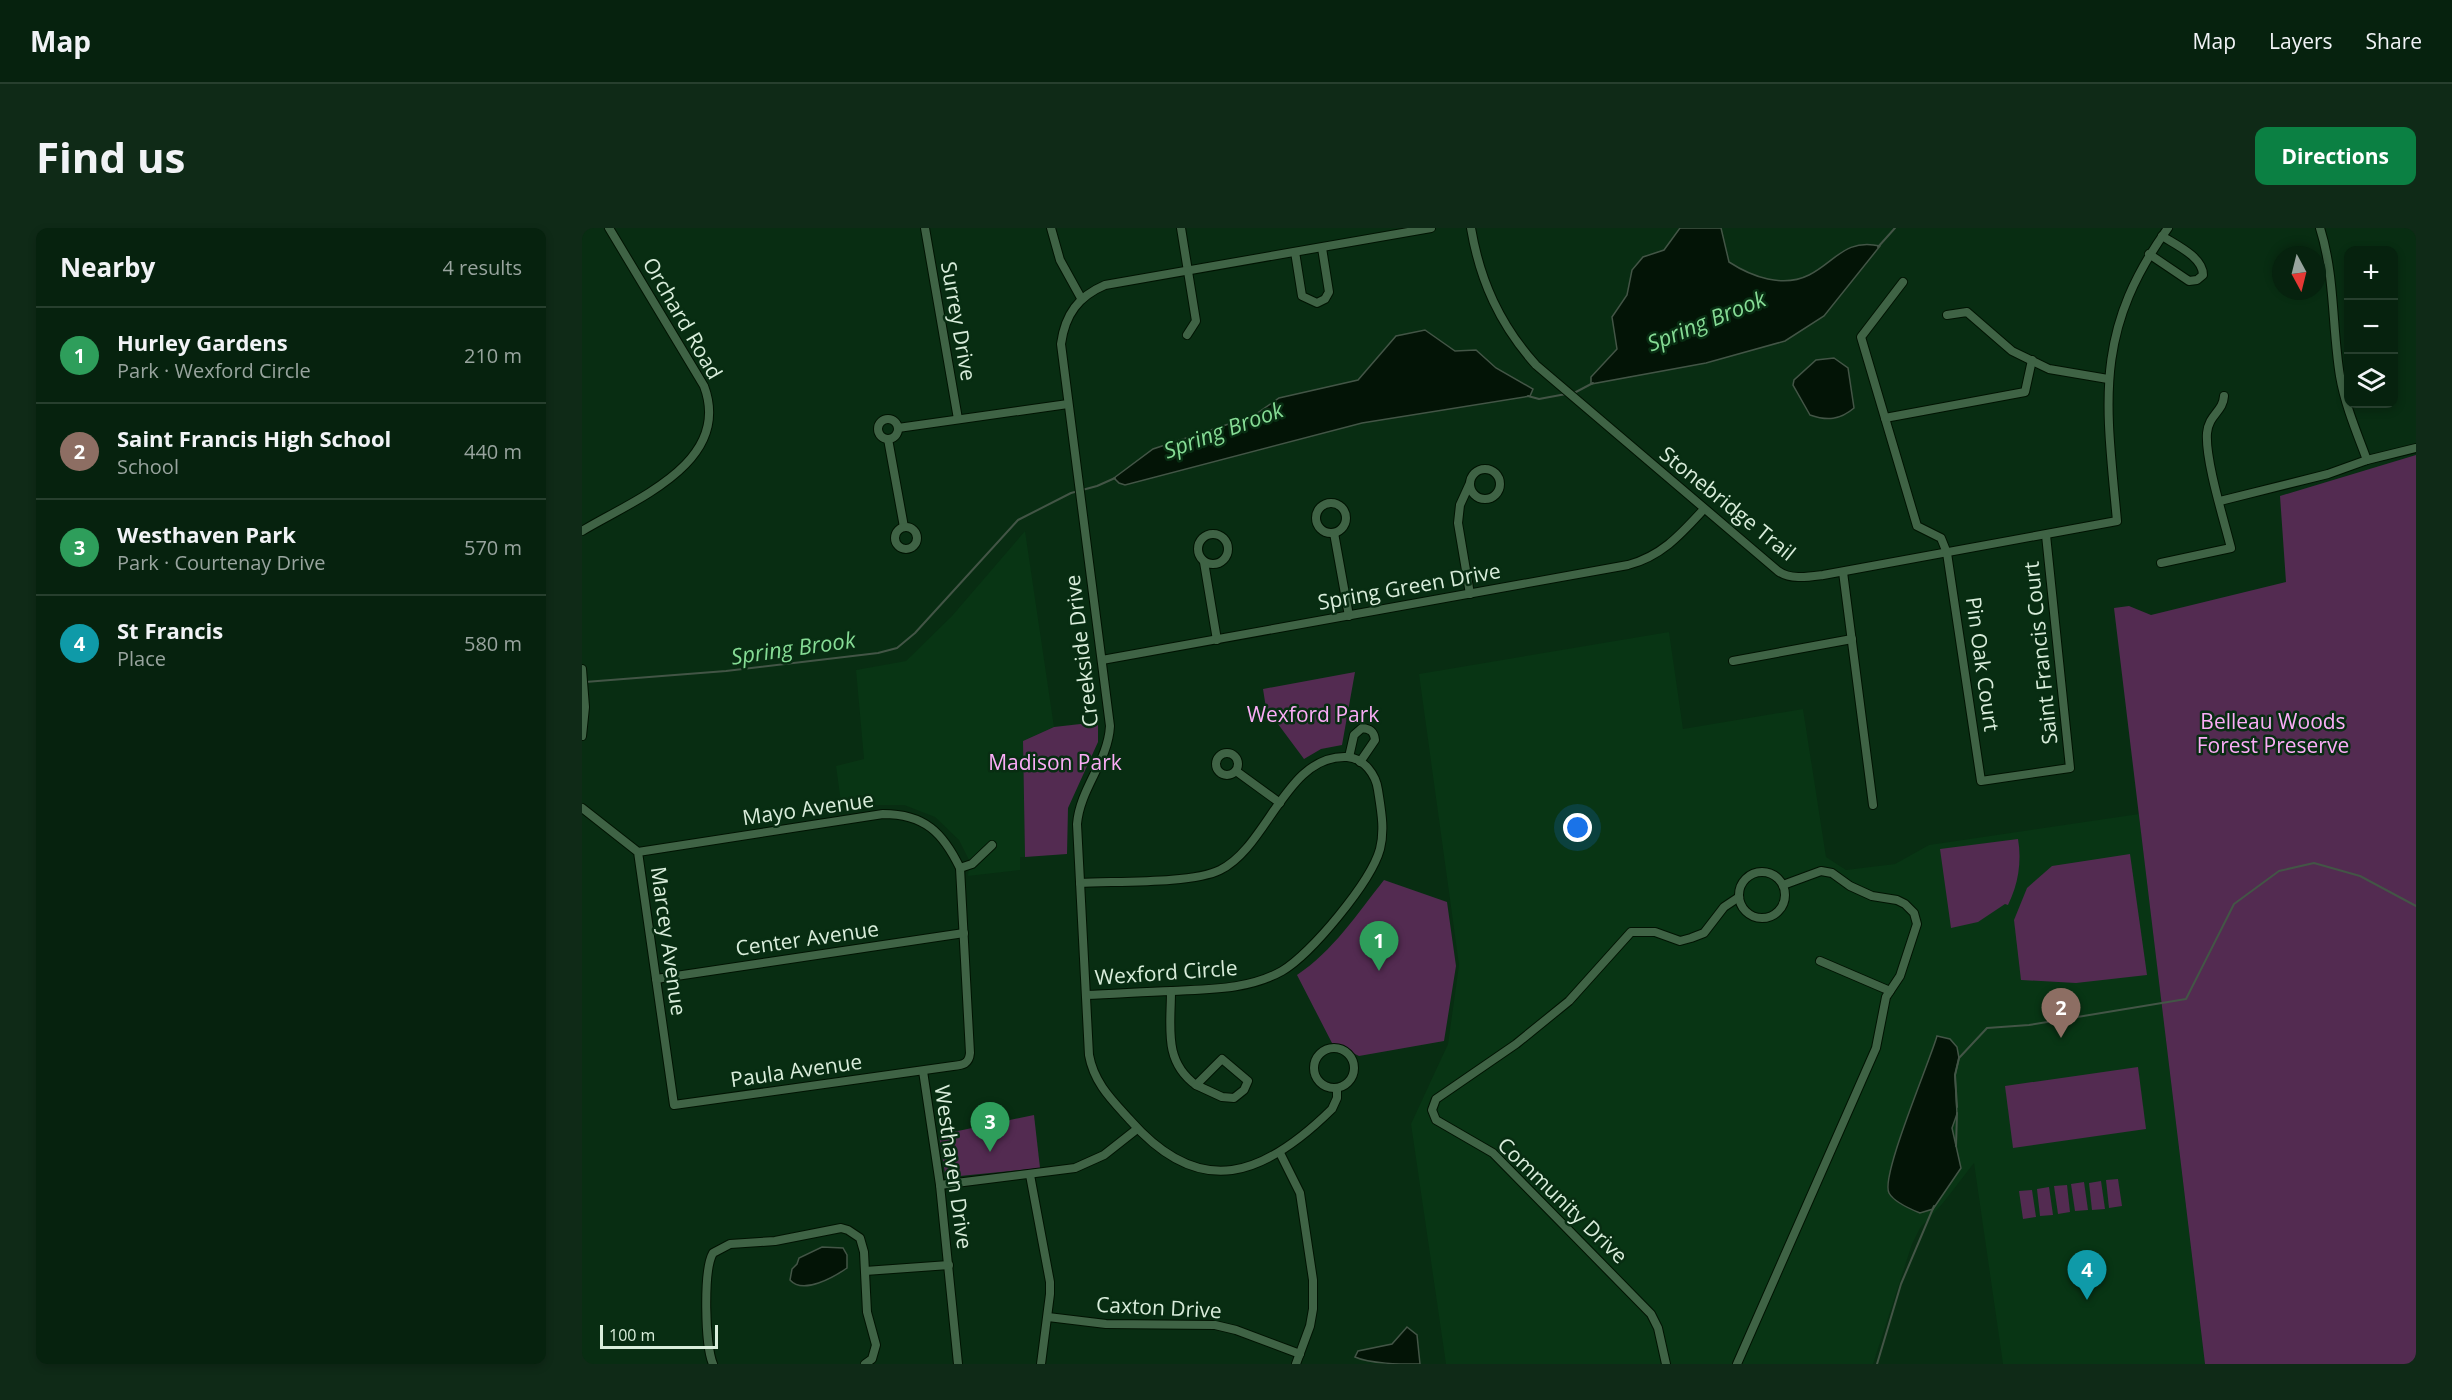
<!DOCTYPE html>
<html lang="en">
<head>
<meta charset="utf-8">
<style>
	:root { --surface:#06220e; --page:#0f2a17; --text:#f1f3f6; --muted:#98a49e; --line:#273f2e; --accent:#0b8043 }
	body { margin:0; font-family:"Open Sans",sans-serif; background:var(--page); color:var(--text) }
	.controls { position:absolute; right:18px; top:18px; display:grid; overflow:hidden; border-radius:12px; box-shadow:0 3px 9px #0003 }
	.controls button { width:54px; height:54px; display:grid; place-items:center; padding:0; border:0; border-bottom:2px solid var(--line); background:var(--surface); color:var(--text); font:30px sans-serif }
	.compass { position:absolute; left:1690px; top:18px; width:54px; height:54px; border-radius:50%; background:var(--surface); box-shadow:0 3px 9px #0003; rotate:173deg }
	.scale { position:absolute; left:18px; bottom:15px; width:118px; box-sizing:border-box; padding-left:6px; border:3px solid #d9eddb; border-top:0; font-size:16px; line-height:21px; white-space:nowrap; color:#d9eddb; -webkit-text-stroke:4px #082d12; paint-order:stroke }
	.you { position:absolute; left:996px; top:600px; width:21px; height:21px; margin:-15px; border:4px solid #fff; border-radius:50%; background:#1a73e8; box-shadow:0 0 0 9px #1a73e833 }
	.badge { display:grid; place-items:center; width:39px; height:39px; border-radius:50%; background:var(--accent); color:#fff; font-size:20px; font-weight:700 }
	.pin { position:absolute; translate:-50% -50px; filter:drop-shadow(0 2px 3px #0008) }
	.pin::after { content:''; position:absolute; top:32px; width:21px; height:18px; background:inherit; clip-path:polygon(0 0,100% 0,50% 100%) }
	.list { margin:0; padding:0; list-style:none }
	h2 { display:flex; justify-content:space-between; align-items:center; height:78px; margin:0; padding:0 24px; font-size:26px }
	h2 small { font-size:20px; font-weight:400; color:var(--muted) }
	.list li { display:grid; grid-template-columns:39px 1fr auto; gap:18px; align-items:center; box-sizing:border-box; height:96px; padding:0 24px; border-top:2px solid var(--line) }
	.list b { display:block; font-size:22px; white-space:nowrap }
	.list p { margin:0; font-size:20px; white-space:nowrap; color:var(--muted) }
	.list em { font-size:20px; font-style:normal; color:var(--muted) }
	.icon { flex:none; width:33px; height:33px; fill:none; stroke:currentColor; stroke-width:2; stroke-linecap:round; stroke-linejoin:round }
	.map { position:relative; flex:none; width:1834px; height:1136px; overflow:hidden; border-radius:12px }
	header { display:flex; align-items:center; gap:36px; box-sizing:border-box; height:84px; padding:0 30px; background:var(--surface); border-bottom:2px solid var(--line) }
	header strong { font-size:28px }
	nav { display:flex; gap:33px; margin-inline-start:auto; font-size:21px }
	.intro { display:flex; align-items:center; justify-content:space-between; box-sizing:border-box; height:144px; padding:0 36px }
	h1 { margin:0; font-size:42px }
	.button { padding:15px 27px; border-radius:12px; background:var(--accent); color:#fff; font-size:21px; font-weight:700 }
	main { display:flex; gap:36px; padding:0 36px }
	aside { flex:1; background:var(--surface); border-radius:12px; box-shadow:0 3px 9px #0003 }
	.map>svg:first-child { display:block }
	.built { fill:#083514 }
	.green { fill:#532b51 }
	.water { fill:#031406; stroke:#435546; stroke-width:1.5 }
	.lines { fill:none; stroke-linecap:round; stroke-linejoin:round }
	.stream { stroke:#435546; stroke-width:2 }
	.street-casing { stroke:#001302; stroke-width:10 }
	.street { stroke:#3f6345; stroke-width:8 }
	.labels { text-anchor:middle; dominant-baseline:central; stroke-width:5; stroke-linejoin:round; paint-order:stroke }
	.street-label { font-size:21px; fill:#d9eddb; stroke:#082d12 }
	.park-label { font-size:21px; fill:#fbadf7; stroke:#082d12 }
	.water-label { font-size:22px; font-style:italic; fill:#86dc95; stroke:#082d12 }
</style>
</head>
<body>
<header>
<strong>Map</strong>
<nav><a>Map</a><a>Layers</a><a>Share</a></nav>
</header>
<div class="intro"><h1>Find us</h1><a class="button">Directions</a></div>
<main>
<aside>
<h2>Nearby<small>4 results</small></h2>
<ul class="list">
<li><span class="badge" style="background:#2e9e5b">1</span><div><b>Hurley Gardens</b><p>Park · Wexford Circle</p></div><em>210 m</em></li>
<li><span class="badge" style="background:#8d6e63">2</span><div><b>Saint Francis High School</b><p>School</p></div><em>440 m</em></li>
<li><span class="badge" style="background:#2e9e5b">3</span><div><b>Westhaven Park</b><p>Park · Courtenay Drive</p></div><em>570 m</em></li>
<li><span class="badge" style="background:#0f9aa8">4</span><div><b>St Francis</b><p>Place</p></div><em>580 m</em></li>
</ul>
</aside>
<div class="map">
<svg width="1834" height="1136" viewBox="0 0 1834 1136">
	<rect width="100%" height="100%" fill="#082d12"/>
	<g class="built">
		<path d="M 443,303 L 472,499 L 441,513 L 443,629 L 438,629 L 438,642 L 386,648 L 387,632 L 377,612 L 353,589 L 322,577 L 295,577 L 260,582 L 254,538 L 282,531 L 274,442 L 324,433 L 370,388 Z"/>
		<path d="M 1087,404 L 1101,501 L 1221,481 L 1244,629 L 1264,642 L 1313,636 L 1347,617 L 1557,586 L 1623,1136 L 1421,1136 L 1392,935 L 1361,975 L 1338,1000 L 1330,1016 L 1291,1136 L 864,1136 L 829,896 L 866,816 L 877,737 L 837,446 Z"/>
	</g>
	<g class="green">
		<path d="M 1834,227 L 1834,1136 L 1623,1136 L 1532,380 L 1547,378 L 1569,387 L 1704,354 L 1698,268 Z"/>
		<path d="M 773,444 L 760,517 L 739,521 L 722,531 L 684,480 L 681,461 Z"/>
		<path d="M 516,494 L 516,514 L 486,580 L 485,626 L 443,629 L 441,513 L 472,499 Z"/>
		<path d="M 1436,611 C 1440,634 1436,657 1426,677 L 1423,676 L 1396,694 L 1369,700 L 1358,621 Z"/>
		<path d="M 1548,626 L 1565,747 L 1494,755 L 1439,752 L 1432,692 L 1445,660 L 1470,638 Z"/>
		<path d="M 802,652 L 865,674 L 874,738 L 862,813 L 777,828 L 750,815 L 715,747 C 751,723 775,686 802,652 Z"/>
		<path d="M 1556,839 L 1564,901 L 1431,920 L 1423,858 Z"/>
		<path d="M 452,887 L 458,940 L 368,949 L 363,946 L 357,907 Z"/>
		<path d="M 1536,951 L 1540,978 L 1527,980 L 1524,952 Z"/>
		<path d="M 1519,953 L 1523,981 L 1510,982 L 1507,955 Z"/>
		<path d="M 1502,954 L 1506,982 L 1493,983 L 1489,956 Z"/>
		<path d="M 1485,957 L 1488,984 L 1476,986 L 1472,958 Z"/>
		<path d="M 1467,959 L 1471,987 L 1458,988 L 1455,961 Z"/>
		<path d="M 1450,962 L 1454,989 L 1441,991 L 1437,963 Z"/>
	</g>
	<g class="water">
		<path d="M 1098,0 L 1139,0 L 1147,34 C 1170,49 1201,60 1227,47 C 1253,34 1263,10 1298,18 L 1242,88 L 1203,113 L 1124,135 L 1009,156 L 1009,149 L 1035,121 L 1030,89 L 1045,67 L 1050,42 L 1061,29 L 1082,22 Z"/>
		<path d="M 843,102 L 873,123 L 894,122 L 914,140 L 951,161 L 948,168 L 780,195 L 543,257 L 537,255 L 532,250 L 571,221 L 671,188 L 697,170 L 776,152 L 814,108 Z"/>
		<path d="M 1252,130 L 1266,140 L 1272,180 C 1258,192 1245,193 1228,187 L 1211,157 L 1212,152 L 1234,132 Z"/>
		<path d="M 1355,808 L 1368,811 L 1375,819 L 1377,830 L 1373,847 L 1375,886 L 1370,900 L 1379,940 L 1351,981 L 1338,985 C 1328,981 1312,974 1307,965 C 1298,949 1348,833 1355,808 Z"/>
		<path d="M 240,1019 L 261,1020 L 265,1027 L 265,1040 C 252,1049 221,1067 208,1052 L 210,1041 L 215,1036 L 217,1030 Z"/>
		<path d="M 825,1099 L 835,1107 L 838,1136 C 819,1136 788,1136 773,1129 L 776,1123 L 810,1116 Z"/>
	</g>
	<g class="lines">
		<g class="stream">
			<path d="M 1296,19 L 1313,0"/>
			<path d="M 992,165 L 1011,155"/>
			<path d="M 946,168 L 957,171 L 984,166"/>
			<path d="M 3,454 L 144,443 L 296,425 L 315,420 L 333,405 L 436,292 L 489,265 L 515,258 L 533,250"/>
			<path d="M 1375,879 L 1373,847 L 1377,830 L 1405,800 L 1447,797 L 1604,771 L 1652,676 L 1697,643 L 1732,635 L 1778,648 L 1834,678"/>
			<path d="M 1374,918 L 1375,885"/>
			<path d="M 1295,1136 L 1319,1056 L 1352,978"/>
		</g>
		<defs>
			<g id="street">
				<path d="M 343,0 L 376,191"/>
				<path d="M 469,0 L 478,32 L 499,70"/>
				<path d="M 599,0 L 614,93 L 605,107"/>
				<path d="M 889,0 C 898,53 918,97 954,137 L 1196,343 C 1208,352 1226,349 1241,347 L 1535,293 C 1524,174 1511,104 1586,0"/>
				<path d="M 1738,0 C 1753,47 1750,100 1758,148 C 1763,177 1775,205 1785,232"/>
				<path d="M 713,24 L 720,68 L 735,75 L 743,71 L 747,64 L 740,20"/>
				<path d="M 1567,26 L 1607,53 L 1615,52 L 1621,47 C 1621,29 1594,17 1580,8"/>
				<path d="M 1321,54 L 1279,109 L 1335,298 L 1359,310 L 1365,325 L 1399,553 L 1488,540 L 1464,307"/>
				<path d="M 1365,87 L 1385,84 L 1430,123 L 1467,141 L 1526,151"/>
				<path d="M 1303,190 L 1443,164 L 1450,132"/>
				<circle cx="306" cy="201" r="10"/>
				<path d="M 316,200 L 486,176"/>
				<path d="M 306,211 L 322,299"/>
				<circle cx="903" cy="256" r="15"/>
				<path d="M 888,255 L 878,277 L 876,295 L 888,366"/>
				<path d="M 1638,273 L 1746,246 L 1785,232 L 1834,220"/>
				<circle cx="749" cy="290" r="15"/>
				<circle cx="324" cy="310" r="11"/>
				<path d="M 0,303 C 51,272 151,235 122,158 L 27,0"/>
				<path d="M 752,305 L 767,388"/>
				<circle cx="631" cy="321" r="15"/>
				<path d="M 622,334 L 635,412"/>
				<path d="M 1579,335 L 1649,320 C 1642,292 1623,232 1625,205 C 1627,186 1641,184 1642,168"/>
				<path d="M 1261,344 L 1291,577"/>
				<path d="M 520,432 L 1046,337 C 1080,328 1099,306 1122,281"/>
				<path d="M 1151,433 L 1270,411"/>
				<path d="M 0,441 L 3,479 L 0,508"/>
				<circle cx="645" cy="536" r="11"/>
				<path d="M 767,529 L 772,507 L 780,500 C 788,501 792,503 793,512 L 778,534"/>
				<path d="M 654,543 L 698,575"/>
				<path d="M 0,580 L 56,624 L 92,877 L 371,838 C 381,837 387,836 388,825 L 378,640 C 361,605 343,586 301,586 L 56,624"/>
				<path d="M 378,640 L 390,636 L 410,617"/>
				<circle cx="1180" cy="667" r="23"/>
				<path d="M 498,655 C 532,653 610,656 638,642 C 686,619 704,526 765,529 C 782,530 794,547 796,562 C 799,582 803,601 798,621 C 789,654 729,726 700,743 C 666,762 627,761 590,763 C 561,764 532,766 504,767"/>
				<path d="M 1238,733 L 1308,763"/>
				<path d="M 74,751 L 382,705"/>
				<path d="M 589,763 C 589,799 581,833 614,857"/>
				<circle cx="752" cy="840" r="20"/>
				<path d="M 640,831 L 666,853 L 662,862 L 652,870 L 640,869 L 614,857 Z"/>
				<path d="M 341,843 L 358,957 L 376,1136"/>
				<path d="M 755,860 L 755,870 L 750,881 C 682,948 619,973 548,892 C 530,872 512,855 507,827 L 495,596 C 498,560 526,534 528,498 L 479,116 C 483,86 497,68 523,57 L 849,0"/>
				<path d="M 698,925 L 718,965 L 731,1052 L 731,1081 L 728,1098 L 714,1136"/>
				<path d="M 448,947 L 468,1054 L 468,1066 L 459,1136"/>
				<path d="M 358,957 L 493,940 L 522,927 L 555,901"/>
				<path d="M 283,1043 L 367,1037"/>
				<path d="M 466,1089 L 524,1096 L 633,1097 L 654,1102 L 718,1126"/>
				<path d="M 131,1136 C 123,1118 121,1042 131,1025 L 148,1016 L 193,1013 L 259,1000 L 266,1002 L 278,1010 L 282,1024 L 285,1084 L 294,1117 L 290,1131 L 283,1136"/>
				<path d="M 1084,1136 L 1076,1100 L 1069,1086 L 911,925 L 854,892 L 850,882 L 854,871 L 934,816 L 987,773 L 1049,704 L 1073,704 L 1098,713 L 1109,710 L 1122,705 L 1142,679 L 1157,669"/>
				<path d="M 1155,1136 L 1294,820 L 1304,769 L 1318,748 L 1335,696 L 1332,685 L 1323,676 L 1315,672 L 1290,668 L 1268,658 L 1250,645 L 1239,643 L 1201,657"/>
			</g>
		</defs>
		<use href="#street" class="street-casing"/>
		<use href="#street" class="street"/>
	</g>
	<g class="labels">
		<g class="street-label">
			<text transform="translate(101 90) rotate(60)">Orchard Road</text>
			<text transform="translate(377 93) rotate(80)">Surrey Drive</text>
			<text transform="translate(1146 275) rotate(39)">Stonebridge Trail</text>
			<text transform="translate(827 358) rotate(-10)">Spring Green Drive</text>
			<text transform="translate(499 423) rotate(-97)">Creekside Drive</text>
			<text transform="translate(1458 425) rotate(-96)">Saint Francis Court</text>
			<text transform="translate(1401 436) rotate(82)">Pin Oak Court</text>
			<text transform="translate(226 580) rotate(-8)">Mayo Avenue</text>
			<text transform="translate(225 710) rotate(-8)">Center Avenue</text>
			<text transform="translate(87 713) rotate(82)">Marcey Avenue</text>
			<text transform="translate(584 744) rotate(-4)">Wexford Circle</text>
			<text transform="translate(214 842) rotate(-8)">Paula Avenue</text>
			<text transform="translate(372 939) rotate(82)">Westhaven Drive</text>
			<text transform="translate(981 972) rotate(44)">Community Drive</text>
			<text transform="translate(577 1079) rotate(3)">Caxton Drive</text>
		</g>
		<g class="park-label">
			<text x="731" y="486">Wexford Park</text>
			<text x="1691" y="493">Belleau Woods<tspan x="1691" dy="24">Forest Preserve</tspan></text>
			<text x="473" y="534">Madison Park</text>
		</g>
		<g class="water-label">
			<text transform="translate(1124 92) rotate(-22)">Spring Brook</text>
			<text transform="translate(641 201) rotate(-20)">Spring Brook</text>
			<text transform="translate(211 419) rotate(-8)">Spring Brook</text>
		</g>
	</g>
</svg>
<div class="controls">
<button>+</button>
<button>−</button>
<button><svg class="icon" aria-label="layers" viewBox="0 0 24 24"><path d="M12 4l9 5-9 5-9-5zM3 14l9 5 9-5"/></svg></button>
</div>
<svg class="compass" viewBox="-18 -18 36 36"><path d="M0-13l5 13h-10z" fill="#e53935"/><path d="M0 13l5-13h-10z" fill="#98a49e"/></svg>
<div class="scale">100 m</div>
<div class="you"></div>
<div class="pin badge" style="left:797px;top:743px;background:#2e9e5b">1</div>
<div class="pin badge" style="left:1479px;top:810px;background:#8d6e63">2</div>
<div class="pin badge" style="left:408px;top:924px;background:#2e9e5b">3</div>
<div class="pin badge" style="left:1505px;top:1072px;background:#0f9aa8">4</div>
</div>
</main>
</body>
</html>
